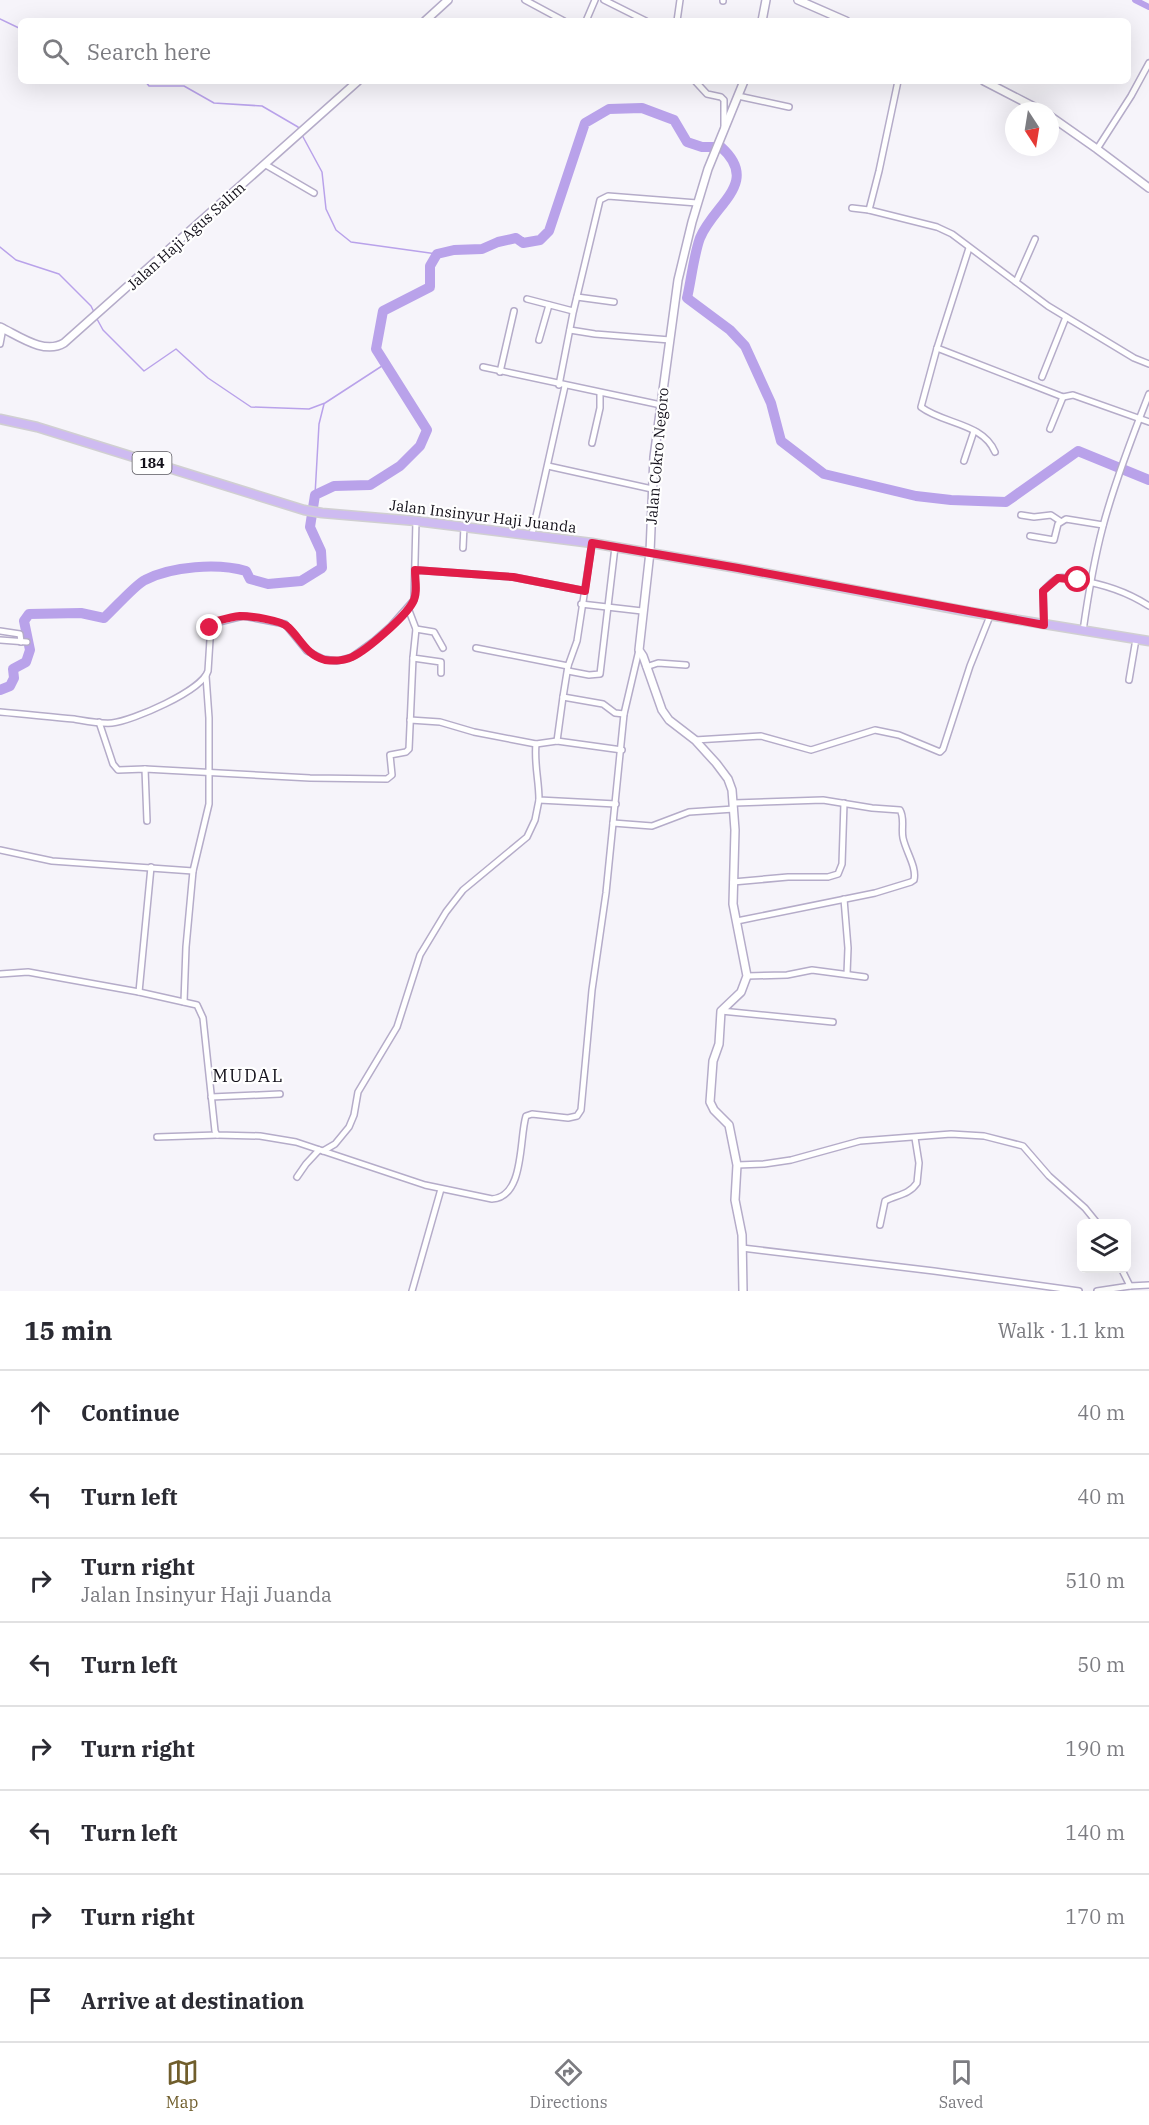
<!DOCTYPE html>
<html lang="en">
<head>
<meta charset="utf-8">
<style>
	:root { --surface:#fff; --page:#f7f7f7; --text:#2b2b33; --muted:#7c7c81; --line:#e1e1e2; --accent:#705e2c }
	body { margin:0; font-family:"IBM Plex Serif",serif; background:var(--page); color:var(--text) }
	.controls { position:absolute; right:18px; bottom:18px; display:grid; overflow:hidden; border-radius:9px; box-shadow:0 6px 24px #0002 }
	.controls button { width:54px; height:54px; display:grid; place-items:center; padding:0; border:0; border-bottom:2px solid var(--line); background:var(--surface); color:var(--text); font:30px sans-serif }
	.compass { position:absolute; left:1005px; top:102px; width:54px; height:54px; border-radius:50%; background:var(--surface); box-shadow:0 6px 24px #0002; rotate:168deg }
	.stop { position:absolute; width:18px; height:18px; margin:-14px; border:4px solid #e11d48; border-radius:50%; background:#fff }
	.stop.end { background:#e11d48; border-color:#fff; box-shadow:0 2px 6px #0008 }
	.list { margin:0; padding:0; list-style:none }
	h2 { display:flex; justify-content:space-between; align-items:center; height:78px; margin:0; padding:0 24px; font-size:26px }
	h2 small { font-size:20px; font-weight:400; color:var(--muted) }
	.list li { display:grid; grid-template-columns:39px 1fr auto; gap:18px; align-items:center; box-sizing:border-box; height:84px; padding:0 24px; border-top:2px solid var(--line) }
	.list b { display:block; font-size:22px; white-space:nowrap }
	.list p { margin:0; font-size:20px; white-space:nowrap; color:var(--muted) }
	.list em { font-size:20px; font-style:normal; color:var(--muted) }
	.icon { flex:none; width:33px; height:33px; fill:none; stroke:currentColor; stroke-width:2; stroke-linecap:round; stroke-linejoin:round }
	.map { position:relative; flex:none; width:1149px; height:1291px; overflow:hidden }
	.search { position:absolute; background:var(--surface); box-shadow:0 6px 24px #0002; left:18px; right:18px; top:18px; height:66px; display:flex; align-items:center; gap:15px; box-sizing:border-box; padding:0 21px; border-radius:9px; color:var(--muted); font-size:22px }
	.sheet { height:750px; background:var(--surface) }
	nav { display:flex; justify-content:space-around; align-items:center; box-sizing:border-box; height:84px; border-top:2px solid var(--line); background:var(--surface); font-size:16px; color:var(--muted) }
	nav a { display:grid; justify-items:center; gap:3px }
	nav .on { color:var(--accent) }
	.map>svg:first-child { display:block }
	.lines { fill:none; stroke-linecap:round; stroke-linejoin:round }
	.stream { stroke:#b9a2ea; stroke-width:1.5 }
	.canal { stroke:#b9a2ea; stroke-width:6 }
	.river { stroke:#b9a2ea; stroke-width:10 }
	.minor-casing { stroke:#b5acc9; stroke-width:8 }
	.tertiary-casing { stroke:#b5acc9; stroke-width:10 }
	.primary-casing { stroke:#d0cfd1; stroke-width:11 }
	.minor { stroke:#fff; stroke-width:5 }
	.tertiary { stroke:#fff; stroke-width:7 }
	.primary { stroke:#cebbf1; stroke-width:8 }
	.route { stroke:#e11d48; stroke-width:8 }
	.labels { text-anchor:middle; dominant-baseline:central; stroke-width:4.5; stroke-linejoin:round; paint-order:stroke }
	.shield { fill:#fff; stroke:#5a585f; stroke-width:1.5 }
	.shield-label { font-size:14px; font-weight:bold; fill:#13101a }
	.street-label { font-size:15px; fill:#13101a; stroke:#fff }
	.quarter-label { font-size:18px; letter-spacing:1.5px; fill:#13101a; stroke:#fff }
</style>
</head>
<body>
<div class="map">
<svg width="1149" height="1291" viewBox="0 0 1149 1291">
	<rect width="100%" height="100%" fill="#f6f4fa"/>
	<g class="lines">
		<g class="stream">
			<path d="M 0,19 L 21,29"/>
			<path d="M 145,81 L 149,86 L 184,86 L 214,103 L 262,106 L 298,127 L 300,130"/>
			<path d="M 302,135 L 322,172 L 326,209 L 336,230 L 351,242 L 437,254"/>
			<path d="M 0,247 L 16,260 L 59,274 L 91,306 L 94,312"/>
			<path d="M 97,319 L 103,330 L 144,371 L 176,349 L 208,378 L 251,407 L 309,409 L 325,403 L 385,364"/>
			<path d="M 315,495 L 319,424 L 324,404"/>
		</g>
		<path class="canal" d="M 1135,0 L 1149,7"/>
		<path class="river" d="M 0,690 L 10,686 L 14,678 L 13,669 L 26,662 L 30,650 L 24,621 L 29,614 L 81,613 L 104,618 C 114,609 136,584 145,580 C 172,566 218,563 246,571 L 250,579 L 268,584 L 301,581 L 322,568 L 321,551 L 310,527 L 315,495 L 334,486 L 370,485 L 400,466 L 420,446 L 427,430 L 376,349 L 383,311 L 430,287 L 430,266 L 437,254 L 454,250 L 482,249 L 498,242 L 516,238 L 523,243 L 540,240 L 549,231 L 585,123 L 609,109 L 642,108 L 674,120 L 687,142 L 702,147 L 721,147 C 761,183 714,204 700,238 C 694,254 691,281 687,298 L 730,330 L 745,346 L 771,403 L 781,441 L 824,474 L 916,496 L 951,500 L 1006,502 L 1078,451 L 1149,480"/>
		<defs>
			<g id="minor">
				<path d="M 525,0 L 564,21"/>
				<path d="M 604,0 L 646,21"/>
				<path d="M 723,1 L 723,0"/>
				<path d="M 586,21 L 595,0"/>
				<path d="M 677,21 L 680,0"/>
				<path d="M 695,81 L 707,94 L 721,97 L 724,100 L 724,127"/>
				<path d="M 898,81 L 879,171 L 869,210 L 937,227 L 952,234 L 1048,306 L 1134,358 L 1149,364"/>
				<path d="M 738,96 L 789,107"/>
				<path d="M 1097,149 L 1131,96 L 1149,63"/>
				<path d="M 266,165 L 314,193"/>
				<path d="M 852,208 L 869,210"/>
				<path d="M 969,248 L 937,348 L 921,407 C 943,424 983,423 995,452"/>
				<path d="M 1016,282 L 1035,239"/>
				<path d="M 577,297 L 614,302"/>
				<path d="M 527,299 L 573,311"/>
				<path d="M 570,330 L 595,334 L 670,340"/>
				<path d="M 539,340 L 549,305"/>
				<path d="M 0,344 L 3,328"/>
				<path d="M 937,348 L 1058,395 L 1063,397 L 1073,395 L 1149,422"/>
				<path d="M 483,367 L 661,405"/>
				<path d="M 500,372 L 514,311"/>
				<path d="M 1042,377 L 1066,317"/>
				<path d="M 559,385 L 573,313 L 600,200 L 608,196 L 697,203"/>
				<path d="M 1050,429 L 1063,397"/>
				<path d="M 592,443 L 600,408 L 600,393"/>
				<path d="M 964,461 L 974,431"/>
				<path d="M 548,466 L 652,489"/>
				<path d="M 1021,515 L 1034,517 L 1051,515 L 1060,521"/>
				<path d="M 532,534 L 565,386"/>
				<path d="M 1030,536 L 1054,540 L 1058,524 L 1066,519 L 1103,525"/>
				<path d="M 463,548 L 464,526"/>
				<path d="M 415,570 L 513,577 L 585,591"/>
				<path d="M 581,604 L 642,611"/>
				<path d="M 408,608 L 416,629 L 413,658 L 441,662 L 441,673"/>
				<path d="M 1044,625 L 1043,591 C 1047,587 1052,581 1058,578 C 1064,576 1071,579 1077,580 C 1104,584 1126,591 1149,606"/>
				<path d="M 416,629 L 434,632 L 443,648"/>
				<path d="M 0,631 L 20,634 L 21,642"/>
				<path d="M 1083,631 C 1088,596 1094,560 1103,526 C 1115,481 1132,437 1149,394"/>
				<path d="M 0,640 L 27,642"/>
				<path d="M 476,648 L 568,666"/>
				<path d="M 646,667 L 658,663 L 686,665"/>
				<path d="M 568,671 L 589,675 L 600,674 L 615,547"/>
				<path d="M 1129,680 L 1136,639"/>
				<path d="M 563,697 L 603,704 L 615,713 L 624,714"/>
				<path d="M 0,712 C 25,714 50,717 74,719 C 86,721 100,724 112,723 C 132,721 202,691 208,671 L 211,624 L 243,616 L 285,624 L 307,651 L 323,659 L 337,661 L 352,657 L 374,641 L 391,626 L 414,600 L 416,521"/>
				<path d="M 410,720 L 440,722 L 474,732 L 536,744 L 557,741 L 622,750"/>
				<path d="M 99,722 L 113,764 L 118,770 L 145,769 L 310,778 L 387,779 L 392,775 L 390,755 L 406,752 L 409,749 L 413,658"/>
				<path d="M 695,740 L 761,736 L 811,750 L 875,730 L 899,735 L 940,752 L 943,749 L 970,666 L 990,616"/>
				<path d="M 557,741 L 563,697 L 568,666 L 577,641 L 592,543"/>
				<path d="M 536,744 C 534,764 539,780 539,800 L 616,804"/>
				<path d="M 145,769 L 147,821"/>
				<path d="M 734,803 L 823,800 L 872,808 L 900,810 C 905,818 901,829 903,838 C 906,852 917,867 914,880 L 911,882 L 875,893 L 737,921"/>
				<path d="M 613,823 L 652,826 L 689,812 L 734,809"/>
				<path d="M 0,850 L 52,861 L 193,871"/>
				<path d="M 733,882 L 788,877 L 828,877 L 838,874 L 842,864 L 844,803"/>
				<path d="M 844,899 L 848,948 L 847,974"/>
				<path d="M 0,974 L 28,972 L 139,992 L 197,1005 L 203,1018 L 215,1131 L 217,1135 L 260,1136 L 296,1142 L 425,1185 L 492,1199 C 525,1197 519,1138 526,1116 L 532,1114 L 568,1118 L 577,1116 L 581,1110 L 592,990 L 606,893 L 624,714 L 639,650"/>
				<path d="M 747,976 L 787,975 L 812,970 L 865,977"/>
				<path d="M 139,992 L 151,867"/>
				<path d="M 184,1002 L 186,947 L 193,871 L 209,804 L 209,718 L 206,676"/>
				<path d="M 721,1011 L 833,1022"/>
				<path d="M 211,1097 L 280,1094"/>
				<path d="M 157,1137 L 217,1135"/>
				<path d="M 323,1151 L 335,1144 L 349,1127 L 354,1115 L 358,1092 L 397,1027 L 420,955 L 446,912 L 463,890 L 527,837 L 535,820 L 539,800"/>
				<path d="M 737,1165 L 764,1164 L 791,1160 L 860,1141 L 951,1134 L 984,1136 L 1023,1146 L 1049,1176 L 1085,1208 L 1098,1224"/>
				<path d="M 297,1177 L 306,1164 L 319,1150"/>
				<path d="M 880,1225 L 885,1201 C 896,1195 909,1195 917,1183 L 919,1163 L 915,1138"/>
				<path d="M 742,1248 L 934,1271 L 1079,1291"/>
				<path d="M 1121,1268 L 1130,1286 L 1149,1285"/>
				<path d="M 412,1291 L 441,1189"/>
				<path d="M 1097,1291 L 1130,1286"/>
			</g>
			<g id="tertiary">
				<path d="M 798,0 L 846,21"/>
				<path d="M 425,21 L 448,0"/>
				<path d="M 762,21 L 766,0"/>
				<path d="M 984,81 L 1042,111"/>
				<path d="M 1050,116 L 1097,149 L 1149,188"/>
				<path d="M 0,327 C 19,336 44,355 64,343 L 358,81"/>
				<path d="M 743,1291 L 742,1235 L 735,1200 L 737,1165 L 729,1125 L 714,1110 L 710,1102 L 713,1061 L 719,1044 L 721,1011 L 741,992 L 747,976 L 733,904 L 735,830 L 732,790 L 728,779 L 716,763 L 695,740 L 669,720 L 662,710 L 643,656 L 639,650 L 650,552 L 654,457 L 678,280 L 692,222 L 708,169 L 744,81"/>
			</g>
			<path id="primary" d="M 0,419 L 37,427 L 304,510 L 322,513 L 416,521 L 592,543 L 737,568 L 970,612 L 1149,641"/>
		</defs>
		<use href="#minor" class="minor-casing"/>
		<use href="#tertiary" class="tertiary-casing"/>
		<use href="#primary" class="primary-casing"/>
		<use href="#minor" class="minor"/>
		<use href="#tertiary" class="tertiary"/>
		<use href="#primary" class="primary"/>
	</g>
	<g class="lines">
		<path class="route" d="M 210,628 L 213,622 C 221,620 231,617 240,616 C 250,616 281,620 288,627 C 301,639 306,655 325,660 C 334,661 344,661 352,657 C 367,650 405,617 413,602 C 418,593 415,580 415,570 L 513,577 L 585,591 L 592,543 L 738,568 L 1044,625 L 1043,591 L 1058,578 L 1078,580"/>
	</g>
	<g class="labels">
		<rect class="shield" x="132.5" y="452" width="39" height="22" rx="4.5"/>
		<g class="shield-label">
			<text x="152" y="463">184</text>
		</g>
		<g class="street-label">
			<text transform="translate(186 236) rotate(-42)">Jalan Haji Agus Salim</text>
			<text transform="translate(657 456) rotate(-85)">Jalan Cokro Negoro</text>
			<text transform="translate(483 516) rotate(7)">Jalan Insinyur Haji Juanda</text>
		</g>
		<g class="quarter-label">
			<text x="248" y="1075">MUDAL</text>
		</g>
	</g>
</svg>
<div class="controls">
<button><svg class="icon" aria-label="layers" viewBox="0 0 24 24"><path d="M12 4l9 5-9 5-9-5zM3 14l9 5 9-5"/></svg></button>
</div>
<svg class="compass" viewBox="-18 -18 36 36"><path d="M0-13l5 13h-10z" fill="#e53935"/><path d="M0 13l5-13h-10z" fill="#7c7c81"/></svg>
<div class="stop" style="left:1078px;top:580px"></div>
<div class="stop end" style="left:210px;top:628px"></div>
<div class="search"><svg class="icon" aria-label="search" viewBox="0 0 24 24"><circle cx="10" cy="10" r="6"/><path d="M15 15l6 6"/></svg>Search here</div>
</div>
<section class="sheet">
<h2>15 min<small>Walk · 1.1 km</small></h2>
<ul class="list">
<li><svg class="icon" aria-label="ahead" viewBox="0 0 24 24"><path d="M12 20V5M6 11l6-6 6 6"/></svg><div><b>Continue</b></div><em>40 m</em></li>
<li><svg class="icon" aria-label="left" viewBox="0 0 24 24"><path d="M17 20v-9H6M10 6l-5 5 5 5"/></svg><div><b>Turn left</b></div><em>40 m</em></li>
<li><svg class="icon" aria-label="right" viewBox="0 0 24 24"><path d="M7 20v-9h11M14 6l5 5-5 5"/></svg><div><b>Turn right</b><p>Jalan Insinyur Haji Juanda</p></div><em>510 m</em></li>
<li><svg class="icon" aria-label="left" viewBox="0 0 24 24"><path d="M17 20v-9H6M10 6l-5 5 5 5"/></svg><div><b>Turn left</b></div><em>50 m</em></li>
<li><svg class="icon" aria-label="right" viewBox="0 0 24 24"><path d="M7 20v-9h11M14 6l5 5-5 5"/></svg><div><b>Turn right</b></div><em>190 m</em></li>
<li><svg class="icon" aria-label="left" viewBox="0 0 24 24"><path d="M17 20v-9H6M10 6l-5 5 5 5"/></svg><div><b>Turn left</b></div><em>140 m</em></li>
<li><svg class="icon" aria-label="right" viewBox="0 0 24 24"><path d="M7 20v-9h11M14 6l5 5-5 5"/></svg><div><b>Turn right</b></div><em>170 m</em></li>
<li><svg class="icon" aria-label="arrive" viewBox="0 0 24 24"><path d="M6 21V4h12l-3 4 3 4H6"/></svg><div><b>Arrive at destination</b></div></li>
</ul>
</section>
<nav>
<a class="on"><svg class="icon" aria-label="map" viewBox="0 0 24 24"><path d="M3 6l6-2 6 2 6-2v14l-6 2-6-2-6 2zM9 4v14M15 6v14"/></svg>Map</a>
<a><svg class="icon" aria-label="directions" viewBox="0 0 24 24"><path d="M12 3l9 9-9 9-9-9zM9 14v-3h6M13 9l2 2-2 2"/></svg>Directions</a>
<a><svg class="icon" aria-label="saved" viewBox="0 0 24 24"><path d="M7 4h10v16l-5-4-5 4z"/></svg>Saved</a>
</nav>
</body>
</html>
